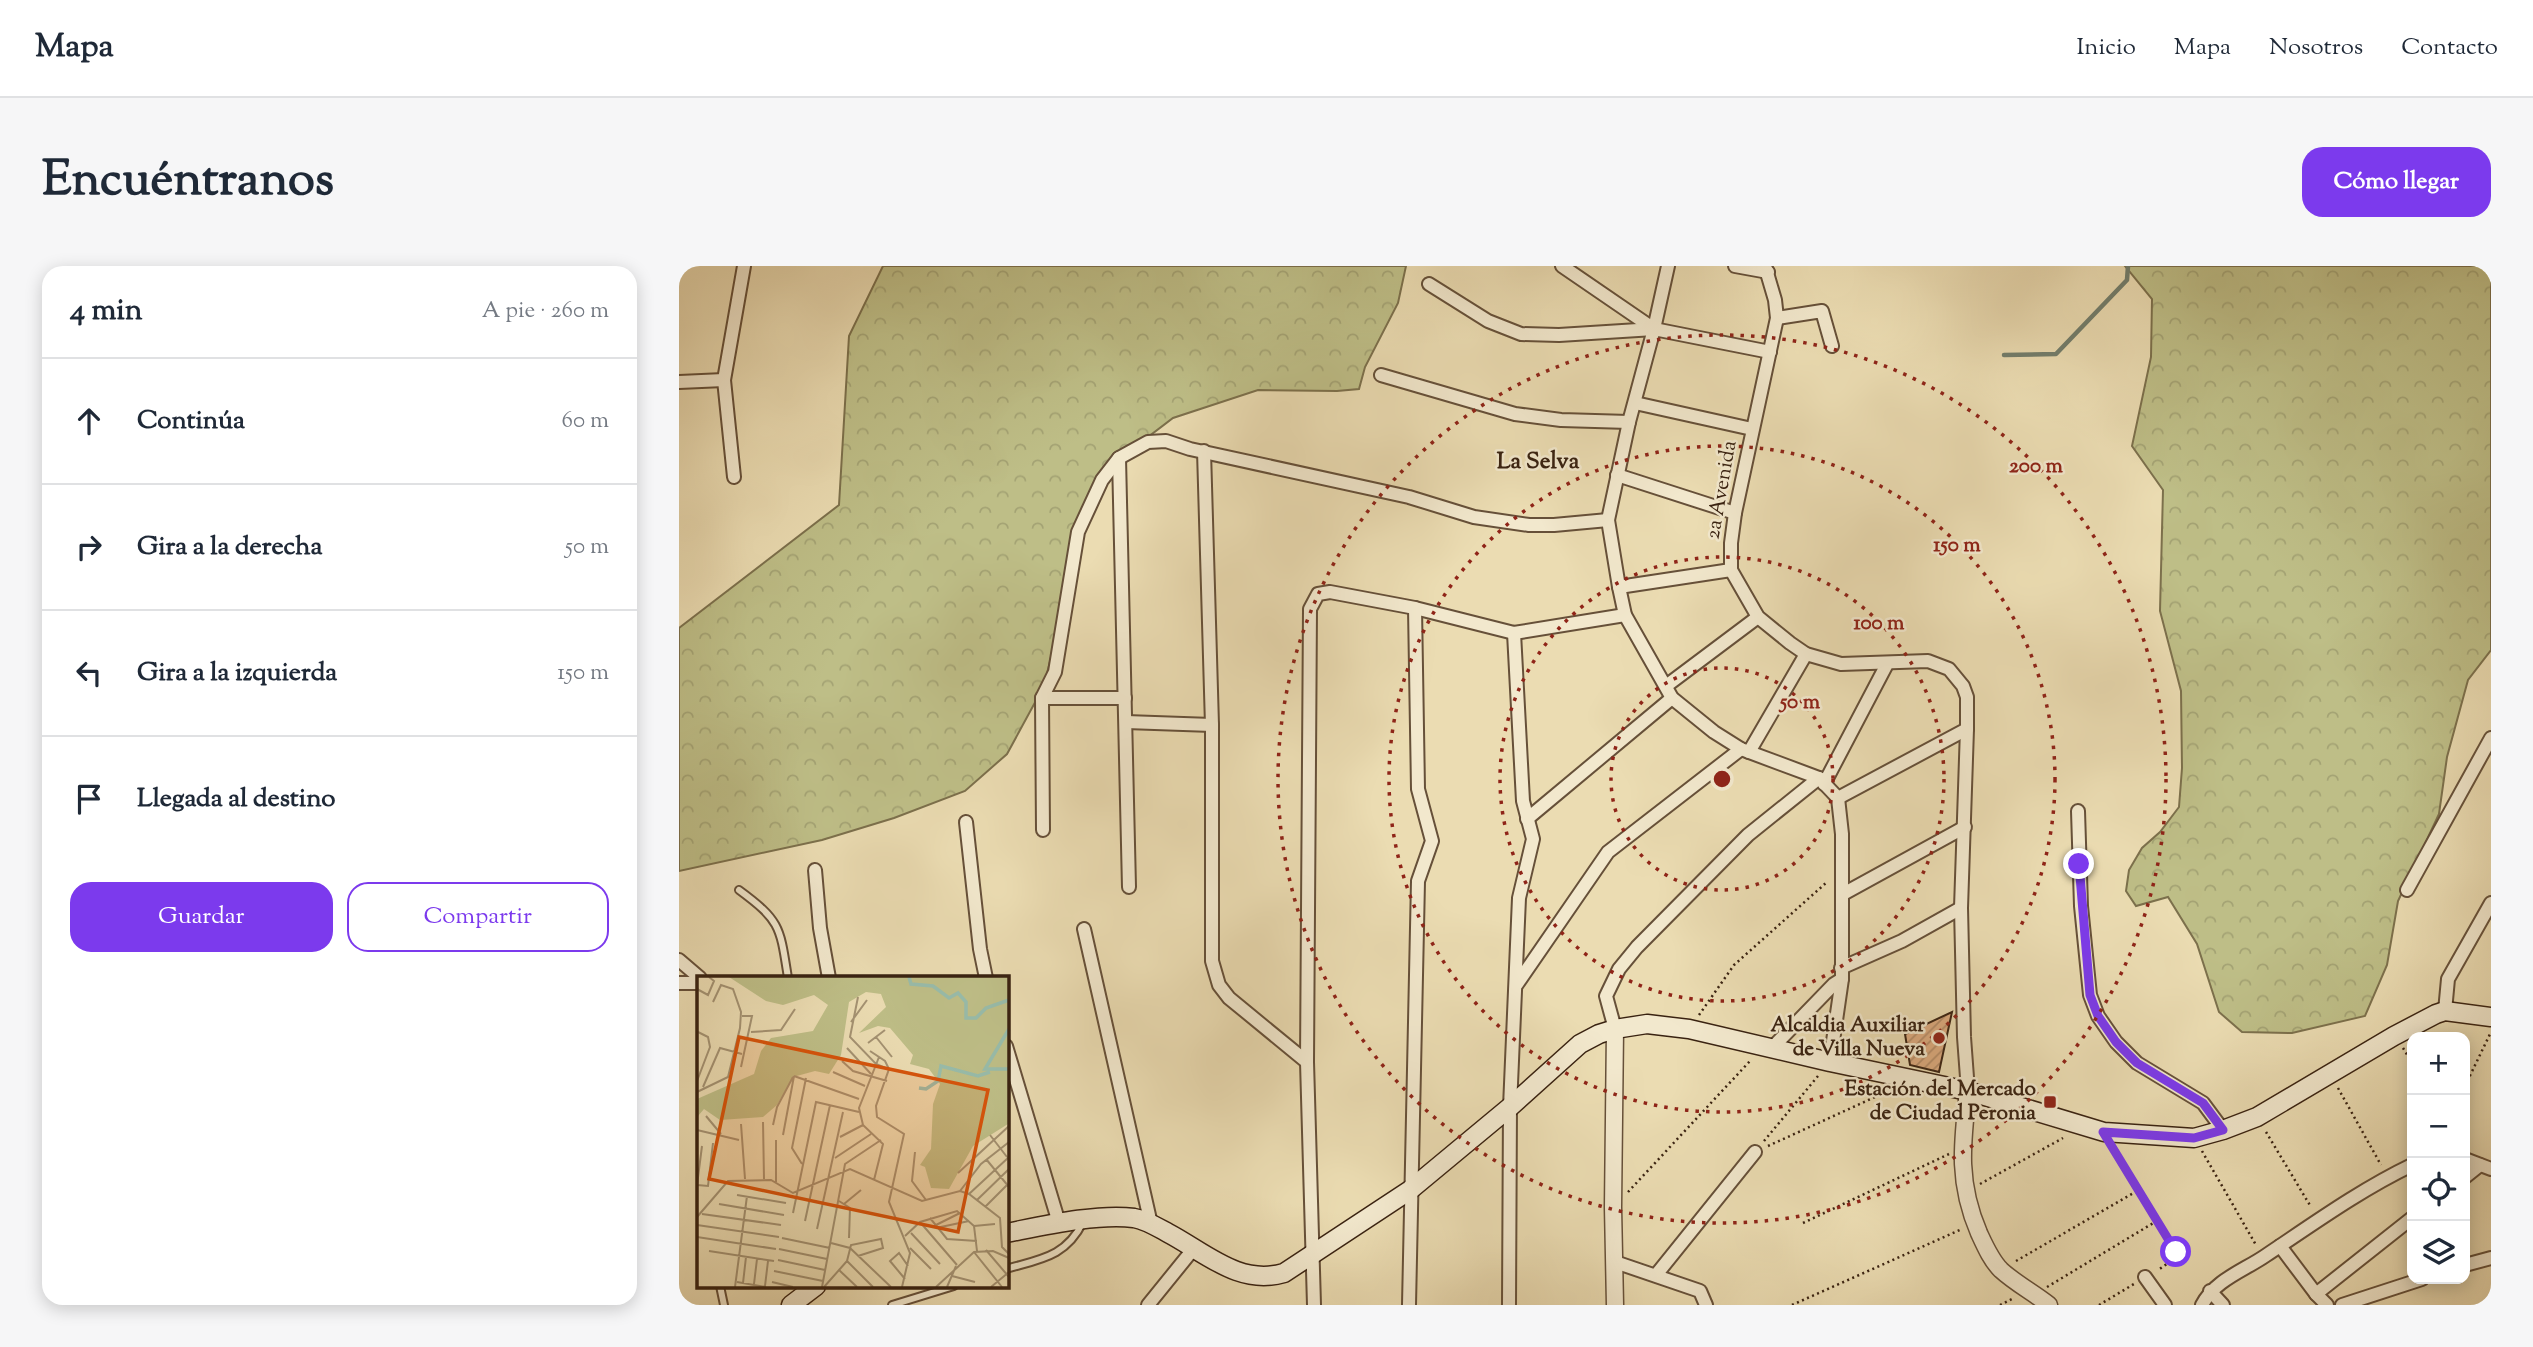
<!DOCTYPE html>
<html lang="es">
<head>
<meta charset="utf-8">
<style>
	:root { --surface:#fff; --page:#f6f6f7; --text:#1f2937; --muted:#747a83; --line:#e0e1e3; --accent:#7c3aed }
	body { margin:0; font-family:"Sorts Mill Goudy",serif; background:var(--page); color:var(--text) }
	.controls { position:absolute; right:21px; bottom:21px; display:grid; overflow:hidden; border-radius:14px; box-shadow:0 4px 18px #0003 }
	.controls button { width:63px; height:63px; display:grid; place-items:center; padding:0; border:0; border-bottom:2px solid var(--line); background:var(--surface); color:var(--text); font:35px sans-serif }
	.stop { position:absolute; width:21px; height:21px; margin:-16px; border:5px solid #7c3aed; border-radius:50%; background:#fff }
	.stop.end { background:#7c3aed; border-color:#fff; box-shadow:0 2px 7px #0008 }
	.list { margin:0; padding:0; list-style:none }
	h2 { display:flex; justify-content:space-between; align-items:center; height:91px; margin:0; padding:0 28px; font-size:30px }
	h2 small { font-size:23px; font-weight:400; color:var(--muted) }
	.list li { display:grid; grid-template-columns:46px 1fr auto; gap:21px; align-items:center; box-sizing:border-box; height:126px; padding:0 28px; border-top:2px solid var(--line) }
	.list b { display:block; font-size:26px; white-space:nowrap }
	.list em { font-size:23px; font-style:normal; color:var(--muted) }
	.actions { display:flex; gap:14px; padding:21px 28px }
	.actions a { flex:1; padding:16px 0; border:2px solid var(--accent); border-radius:21px; text-align:center; font-size:24px; color:var(--accent) }
	.actions .main { background:var(--accent); color:#fff }
	.icon { flex:none; width:38px; height:38px; fill:none; stroke:currentColor; stroke-width:2; stroke-linecap:round; stroke-linejoin:round }
	.map { position:relative; flex:none; width:1812px; height:1039px; overflow:hidden; border-radius:21px }
	header { display:flex; align-items:center; gap:42px; box-sizing:border-box; height:98px; padding:0 35px; background:var(--surface); border-bottom:2px solid var(--line) }
	header strong { font-size:33px }
	nav { display:flex; gap:38px; margin-inline-start:auto; font-size:24px }
	.intro { display:flex; align-items:center; justify-content:space-between; box-sizing:border-box; height:168px; padding:0 42px }
	h1 { margin:0; font-size:49px }
	.button { padding:18px 32px; border-radius:21px; background:var(--accent); color:#fff; font-size:24px; font-weight:700 }
	main { display:flex; gap:42px; padding:0 42px }
	aside { flex:1; background:var(--surface); border-radius:21px; box-shadow:0 4px 18px #0003 }
	.map>svg:first-child { display:block }
	.forest { fill:url(#forest-crowns); stroke:#7c704c; stroke-width:2 }
	.lines { fill:none; stroke-linecap:round; stroke-linejoin:round }
	.stream { stroke:#727e6d; stroke-width:4.5 }
	.building { fill:url(#building-hatch); stroke:#392211; stroke-width:2 }
	.service-casing { stroke:#665039; stroke-width:10 }
	.minor-casing { stroke:#665039; stroke-width:16 }
	.tertiary-casing { stroke:#665039; stroke-width:19 }
	.secondary-casing { stroke:#392211; stroke-width:21 }
	.path { stroke:#392211; stroke-width:2.5; stroke-dasharray:2 3.5; stroke-linecap:butt }
	.service { stroke:#f2e8cd; stroke-width:6 }
	.minor { stroke:#f2e8cd; stroke-width:12 }
	.tertiary { stroke:#f2e8cd; stroke-width:16 }
	.secondary { stroke:#f2e8cd; stroke-width:18 }
	.route { stroke:#7c3aed; stroke-width:9 }
	.ring { fill:none; stroke:#8f2418; stroke-width:3.5; stroke-dasharray:3.5 7 }
	.poi-dot { fill:#8f2418; stroke:#f2e8cd; stroke-width:2.5 }
	.labels { text-anchor:middle; dominant-baseline:central; stroke-width:5; stroke-linejoin:round; paint-order:stroke }
	.street-label { font-size:21px; fill:#392211; stroke:#f2e8cd }
	.poi-label { font-size:21px; font-weight:bold; fill:#392211; stroke:#f2e8cd; text-anchor:end }
	.neighbourhood-label { font-size:23px; font-weight:bold; fill:#392211; stroke:#f2e8cd }
	.inset-river { fill:none; stroke:#98bcaa; stroke-width:3.5 }
	.inset-road { fill:none; stroke:#a49272; stroke-width:2 }
	.view { fill:#d6540c; fill-opacity:0.15; stroke:#d6540c; stroke-width:3.5 }
	.inset-edge { fill:none; stroke:#392211; stroke-width:3.5 }
	.centre { fill:#8f2418; stroke:#f2e8cd; stroke-width:3.5 }
	.ring-label { font-size:21px; text-anchor:middle; font-weight:bold; fill:#8f2418; stroke:#f2e8cd; stroke-width:5; stroke-linejoin:round; paint-order:stroke }
</style>
</head>
<body>
<header>
<strong>Mapa</strong>
<nav><a>Inicio</a><a>Mapa</a><a>Nosotros</a><a>Contacto</a></nav>
</header>
<div class="intro"><h1>Encuéntranos</h1><a class="button">Cómo llegar</a></div>
<main>
<aside>
<h2>4 min<small>A pie · 260 m</small></h2>
<ul class="list">
<li><svg class="icon" aria-label="ahead" viewBox="0 0 24 24"><path d="M12 20V5M6 11l6-6 6 6"/></svg><div><b>Continúa</b></div><em>60 m</em></li>
<li><svg class="icon" aria-label="right" viewBox="0 0 24 24"><path d="M7 20v-9h11M14 6l5 5-5 5"/></svg><div><b>Gira a la derecha</b></div><em>50 m</em></li>
<li><svg class="icon" aria-label="left" viewBox="0 0 24 24"><path d="M17 20v-9H6M10 6l-5 5 5 5"/></svg><div><b>Gira a la izquierda</b></div><em>150 m</em></li>
<li><svg class="icon" aria-label="arrive" viewBox="0 0 24 24"><path d="M6 21V4h12l-3 4 3 4H6"/></svg><div><b>Llegada al destino</b></div></li>
</ul>
<div class="actions"><a class="main">Guardar</a><a>Compartir</a></div>
</aside>
<div class="map">
<svg width="1812" height="1039" viewBox="0 0 1812 1039">
	<defs>
		<pattern id="forest-crowns" width="20" height="18" patternUnits="userSpaceOnUse" patternTransform="scale(1.75)"><rect width="20" height="18" fill="#bebe87"/><path d="M2 6a3 3 0 1 1 6 0M12 15a3 3 0 1 1 6 0" fill="none" stroke="#a4a374"/></pattern>
		<pattern id="building-hatch" width="6" height="6" patternUnits="userSpaceOnUse" patternTransform="scale(1.75)"><rect width="6" height="6" fill="#deac80"/><path d="M-1 1l2-2M0 6l6-6M5 7l2-2" fill="none" stroke="#b58c67"/></pattern>
	</defs>
	<rect width="100%" height="100%" fill="#ebdcb2"/>
	<filter id="stains"><feTurbulence type="fractalNoise" baseFrequency=".00286" numOctaves="4"/><feColorMatrix values="0 0 0 0 .2 0 0 0 0 .09 0 0 0 0 .02 0 0 0 .5 -.17"/></filter>
	<radialGradient id="worn" r=".72"><stop offset=".6" stop-color="#630" stop-opacity="0"/><stop offset="1" stop-color="#630" stop-opacity=".3"/></radialGradient>
	<g class="forest">
		<path d="M 204,0 L 727,0 L 719,37 L 686,101 L 680,123 L 658,125 L 579,124 L 494,152 L 435,197 L 397,272 L 387,329 L 365,420 L 328,488 L 286,525 L 215,552 L 143,574 L 0,605 L 0,362 L 160,239 L 170,70 Z"/>
		<path d="M 1446,0 L 1812,0 L 1812,384 L 1789,414 L 1768,491 L 1760,548 L 1719,635 L 1708,699 L 1686,750 L 1613,767 L 1563,766 L 1540,746 L 1518,678 L 1489,631 L 1457,640 L 1447,625 L 1450,604 L 1463,582 L 1481,566 L 1500,541 L 1503,502 L 1502,425 L 1481,345 L 1484,224 L 1453,180 L 1472,91 L 1473,33 Z"/>
	</g>
	<g class="lines">
		<path class="stream" d="M 1325,89 L 1377,88 L 1448,14 L 1449,0"/>
	</g>
	<path class="building" d="M 1273,746 L 1260,806 L 1231,799 L 1226,768 Z"/>
	<g class="lines">
		<defs>
			<g id="service">
				<path d="M 60,624 C 102,655 101,661 109,712"/>
				<path d="M 327,1003 C 361,993 387,991 404,956"/>
				<path d="M 41,1020 L 45,1039"/>
				<path d="M 213,1039 L 275,1020"/>
			</g>
			<g id="minor">
				<path d="M 883,0 L 975,63"/>
				<path d="M 989,0 L 975,63 L 950,156 L 929,254 L 940,321 L 946,349 L 993,432 L 1035,466 L 1062,483 L 1140,512 L 1159,532 L 1163,568 L 1163,713 L 1151,796"/>
				<path d="M 1056,0 L 1089,6"/>
				<path d="M 1086,0 L 1096,34 L 1098,52 L 1056,247 L 1052,277 L 1052,304 L 1079,351 L 1111,377 L 1127,388 L 1162,398 L 1249,395 L 1270,403 L 1284,420 L 1288,431 L 1288,463 L 1282,642 L 1285,771 L 1289,825"/>
				<path d="M 750,18 L 809,55 L 842,68 L 880,69 L 975,63 L 1091,86"/>
				<path d="M 1098,52 L 1143,45 L 1153,80"/>
				<path d="M 702,109 L 836,148 L 882,154 L 950,156"/>
				<path d="M 0,116 L 45,114"/>
				<path d="M 956,137 L 1073,163"/>
				<path d="M 525,185 L 533,459 L 533,695 L 540,719 L 550,732 L 628,796"/>
				<path d="M 440,192 L 450,621"/>
				<path d="M 938,209 L 1056,247"/>
				<path d="M 55,211 L 45,114 L 65,0"/>
				<path d="M 940,321 L 1052,304"/>
				<path d="M 987,420 L 1079,351"/>
				<path d="M 363,432 L 446,432"/>
				<path d="M 447,456 L 533,459"/>
				<path d="M 1070,486 L 1127,388"/>
				<path d="M 1145,518 L 1208,398"/>
				<path d="M 1159,532 L 1288,463"/>
				<path d="M 1399,545 L 1402,640 L 1411,729 L 1419,750 L 1437,776 L 1458,797 L 1524,837 L 1544,864"/>
				<path d="M 848,553 L 993,432"/>
				<path d="M 287,556 L 301,683 L 307,712"/>
				<path d="M 364,564 L 363,432 L 376,406 L 399,266 L 423,214 L 440,192 L 469,176 L 487,175 L 511,183 L 730,231 L 795,251 L 850,259 L 875,259 L 929,254"/>
				<path d="M 136,604 L 141,662 L 150,712"/>
				<path d="M 1728,624 L 1812,472"/>
				<path d="M 1164,628 L 1286,561"/>
				<path d="M 405,663 L 472,958"/>
				<path d="M 0,694 L 21,712"/>
				<path d="M 1162,702 L 1223,675 L 1282,642"/>
				<path d="M 0,717 L 19,717"/>
				<path d="M 838,718 L 929,586 L 1062,483"/>
				<path d="M 1766,745 L 1769,713 L 1812,637"/>
				<path d="M 936,763 L 927,730 L 940,703 L 958,681 L 1069,569 L 1140,512"/>
				<path d="M 327,780 L 380,957"/>
				<path d="M 1093,782 L 1155,718 L 1163,713"/>
				<path d="M 1786,893 L 1812,903"/>
				<path d="M 1786,911 L 1801,899"/>
				<path d="M 1601,980 L 1637,1028 L 1648,1039"/>
				<path d="M 936,996 L 1021,1025 L 1027,1039"/>
				<path d="M 1786,999 L 1812,992"/>
				<path d="M 977,1009 L 1076,886"/>
				<path d="M 1466,1011 L 1486,1039"/>
				<path d="M 1531,1025 L 1544,1039"/>
				<path d="M 1637,1028 L 1733,952"/>
				<path d="M 469,1039 L 516,981"/>
				<path d="M 635,1039 L 628,796 L 631,343 L 639,328 L 651,326 L 736,342 L 835,367 L 946,349"/>
				<path d="M 730,1039 L 739,615 L 753,575 L 739,523 L 736,342"/>
				<path d="M 830,1039 L 831,841 L 840,632 L 854,573 L 844,535 L 835,367"/>
				<path d="M 1523,1039 C 1536,1014 1564,1005 1586,990 C 1634,958 1681,924 1733,899"/>
				<path d="M 1663,1039 L 1743,1013"/>
			</g>
			<g id="tertiary">
				<path d="M 936,763 L 934,941 L 936,1039"/>
				<path d="M 1289,825 C 1283,878 1278,916 1300,967 C 1306,980 1312,994 1322,1004 C 1336,1017 1355,1027 1370,1039"/>
			</g>
			<g id="secondary">
				<path d="M 327,967 C 363,960 419,947 455,952 C 467,954 478,961 489,967 C 527,987 560,1020 605,1007 L 731,924 L 831,841 L 901,778 L 920,768 L 936,763 L 968,758 L 1010,763 L 1151,796 L 1289,825 L 1425,866 L 1515,872 L 1544,864 L 1578,851 L 1715,770 L 1757,748 L 1766,745 L 1812,751"/>
				<path d="M 112,1039 L 137,1020"/>
			</g>
		</defs>
		<use href="#service" class="service-casing"/>
		<use href="#minor" class="minor-casing"/>
		<use href="#tertiary" class="tertiary-casing"/>
		<use href="#secondary" class="secondary-casing"/>
		<g class="path">
			<path d="M 1020,749 L 1055,699 L 1148,616"/>
			<path d="M 1724,782 L 1733,797"/>
			<path d="M 1786,820 L 1812,766"/>
			<path d="M 1659,822 L 1702,899"/>
			<path d="M 1587,866 L 1632,941"/>
			<path d="M 1085,875 L 1139,810"/>
			<path d="M 1089,880 L 1207,826"/>
			<path d="M 1435,884 L 1497,986 L 1498,991 L 1479,1004"/>
			<path d="M 1523,885 L 1577,979"/>
			<path d="M 1301,918 L 1384,872"/>
			<path d="M 949,926 L 1071,795"/>
			<path d="M 1124,957 L 1270,888"/>
			<path d="M 1337,995 L 1458,925"/>
			<path d="M 1368,1021 L 1476,956"/>
			<path d="M 1113,1039 L 1283,963"/>
			<path d="M 1321,1039 L 1333,1033"/>
			<path d="M 1420,1039 L 1455,1018"/>
		</g>
		<use href="#service" class="service"/>
		<use href="#minor" class="minor"/>
		<use href="#tertiary" class="tertiary"/>
		<use href="#secondary" class="secondary"/>
	</g>
	<g class="lines">
		<path class="route" d="M 1400,598 L 1411,729 L 1419,750 L 1437,776 L 1458,797 L 1524,837 L 1544,864 L 1515,872 L 1424,866 L 1497,986"/>
	</g>
	<g class="ring">
		<circle cx="1043" cy="513" r="111"/>
		<circle cx="1043" cy="513" r="222"/>
		<circle cx="1043" cy="513" r="333"/>
		<circle cx="1043" cy="513" r="444"/>
	</g>
	<g class="poi-dot">
		<circle cx="1260" cy="772" r="7"/>
		<rect x="1364" y="829" width="14" height="14" rx="3.5"/>
	</g>
	<g class="labels">
		<g class="street-label">
			<text transform="translate(1043 224) rotate(-80)">2a Avenida</text>
		</g>
		<g class="poi-label">
			<text x="1246" y="760">Alcaldia Auxiliar<tspan x="1246" dy="24">de Villa Nueva</tspan></text>
			<text x="1357" y="824">Estación del Mercado<tspan x="1357" dy="24">de Ciudad Peronia</tspan></text>
		</g>
		<g class="neighbourhood-label">
			<text x="859" y="196">La Selva</text>
		</g>
	</g>
	<g transform="translate(18 710)">
		<rect width="312" height="312" fill="#ebdcb2"/>
		<path d="M 32,1 L 311,1 L 311,148 L 276,170 L 252,213 L 234,212 L 228,191 L 223,189 L 234,173 L 236,128 L 243,108 L 232,93 L 213,88 L 216,79 L 193,52 L 181,50 L 162,57 L 189,31 L 184,18 L 169,16 L 152,26 L 144,79 L 132,98 L 118,95 L 96,101 L 80,129 L 66,141 L 23,144 L 7,133 L 1,140 L 0,123 L 57,98 L 64,75 L 74,62 L 116,55 L 131,29 L 117,19 L 86,29 L 69,25 Z" fill="#bebe87"/>
		<path class="inset-river" d="M 212,1 L 214,8 L 236,10 L 252,22 L 261,17 L 269,26 L 269,42 L 279,42 L 289,32 L 312,24M 312,53 L 288,93 L 312,93M 222,112 L 229,113 L 241,105 L 244,90 L 281,100 L 293,96"/>
		<path class="inset-road" d="M 0,13 L 11,19 L 17,5 L 12,1M 161,21 L 153,61 L 179,88 L 191,93M 154,46 L 170,24M 54,56 L 84,54 L 98,33M 179,61 L 195,81M 171,67 L 188,54M 150,72 L 174,98M 173,75 L 188,85 L 192,93 L 179,130 L 180,141 L 207,158 L 192,226 L 213,277 L 205,311M 145,85 L 156,95 L 190,105M 44,91 L 55,40 L 45,40M 136,96 L 168,110M 97,100 L 162,123M 0,105 L 13,71 L 11,61 L 1,56M 6,111 L 23,72 L 45,78M 0,116 L 31,101 L 43,52 L 44,36 L 36,13 L 24,9 L 16,26M 9,140 L 24,158M 66,146 L 67,203M 44,148 L 48,203M 76,149 L 80,131 L 96,101M 0,154 L 42,164M 86,159 L 97,100M 293,159 L 310,181M 143,161 L 166,149M 79,164 L 79,206M 218,176 L 215,205 L 229,224M 138,182 L 174,158M 289,183 L 312,211M 105,188 L 95,172 L 109,102M 261,197 L 312,150M 177,204 L 186,168 L 166,149 L 162,132 L 182,81M 0,209 L 11,210 L 16,167M 0,209 L 5,170M 263,215 L 284,188 L 312,166M 272,218 L 312,181M 40,219 L 89,227M 280,224 L 312,193M 142,225 L 153,232 L 152,262M 22,228 L 87,239M 147,228 L 164,214M 288,231 L 311,208M 96,237 L 119,126 L 162,136M 5,238 L 84,249M 0,241 L 31,205 L 74,204 L 96,217 L 153,193 L 225,225 L 263,215 L 272,218 L 303,242 L 305,271 L 312,278M 233,242 L 250,263 L 280,265M 108,245 L 133,129M 223,246 L 260,289M 0,249 L 82,261M 237,250 L 263,237M 277,250 L 298,248M 239,252 L 272,245M 120,253 L 146,136M 214,257 L 243,288M 208,260 L 223,246 L 260,235 L 277,250 L 280,275M 0,261 L 79,273M 85,262 L 133,272M 134,267 L 153,272 L 194,311M 213,272 L 234,293M 82,273 L 130,283M 289,274 L 312,301M 12,275 L 77,285M 277,276 L 305,311M 81,284 L 128,294M 150,285 L 176,311M 142,294 L 160,311M 77,295 L 126,305M 255,300 L 278,306M 208,303 L 193,285 L 202,277 L 211,290M 40,306 L 69,311M 75,306 L 96,311M 46,307 L 49,281M 57,308 L 60,283M 68,310 L 71,285M 38,311 L 50,220M 125,311 L 148,188 L 184,164M 127,311 L 150,285 L 154,269 L 184,263 L 186,272 L 161,280M 239,311 L 277,276 L 296,275 L 312,282M 250,311 L 259,290M 294,311 L 312,296"/>
		<path class="view" d="M 42,61 L 291,114 L 261,256 L 12,203 Z"/>
		<rect width="312" height="312" class="inset-edge"/>
	</g>
	<circle cx="1043" cy="513" r="10" class="centre"/>
	<g class="ring-label">
		<text x="1357" y="206">200 m</text>
		<text x="1278" y="285">150 m</text>
		<text x="1200" y="363">100 m</text>
		<text x="1121" y="442">50 m</text>
	</g>
	<rect width="100%" height="100%" filter="url(#stains)"/>
	<rect width="100%" height="100%" fill="url(#worn)"/>
</svg>
<div class="controls">
<button>+</button>
<button>−</button>
<button><svg class="icon" aria-label="locate" viewBox="0 0 24 24"><circle cx="12" cy="12" r="6"/><path d="M12 2v4M12 18v4M2 12h4M18 12h4"/></svg></button>
<button><svg class="icon" aria-label="layers" viewBox="0 0 24 24"><path d="M12 4l9 5-9 5-9-5zM3 14l9 5 9-5"/></svg></button>
</div>
<div class="stop" style="left:1497px;top:986px"></div>
<div class="stop end" style="left:1400px;top:598px"></div>
</div>
</main>
</body>
</html>
